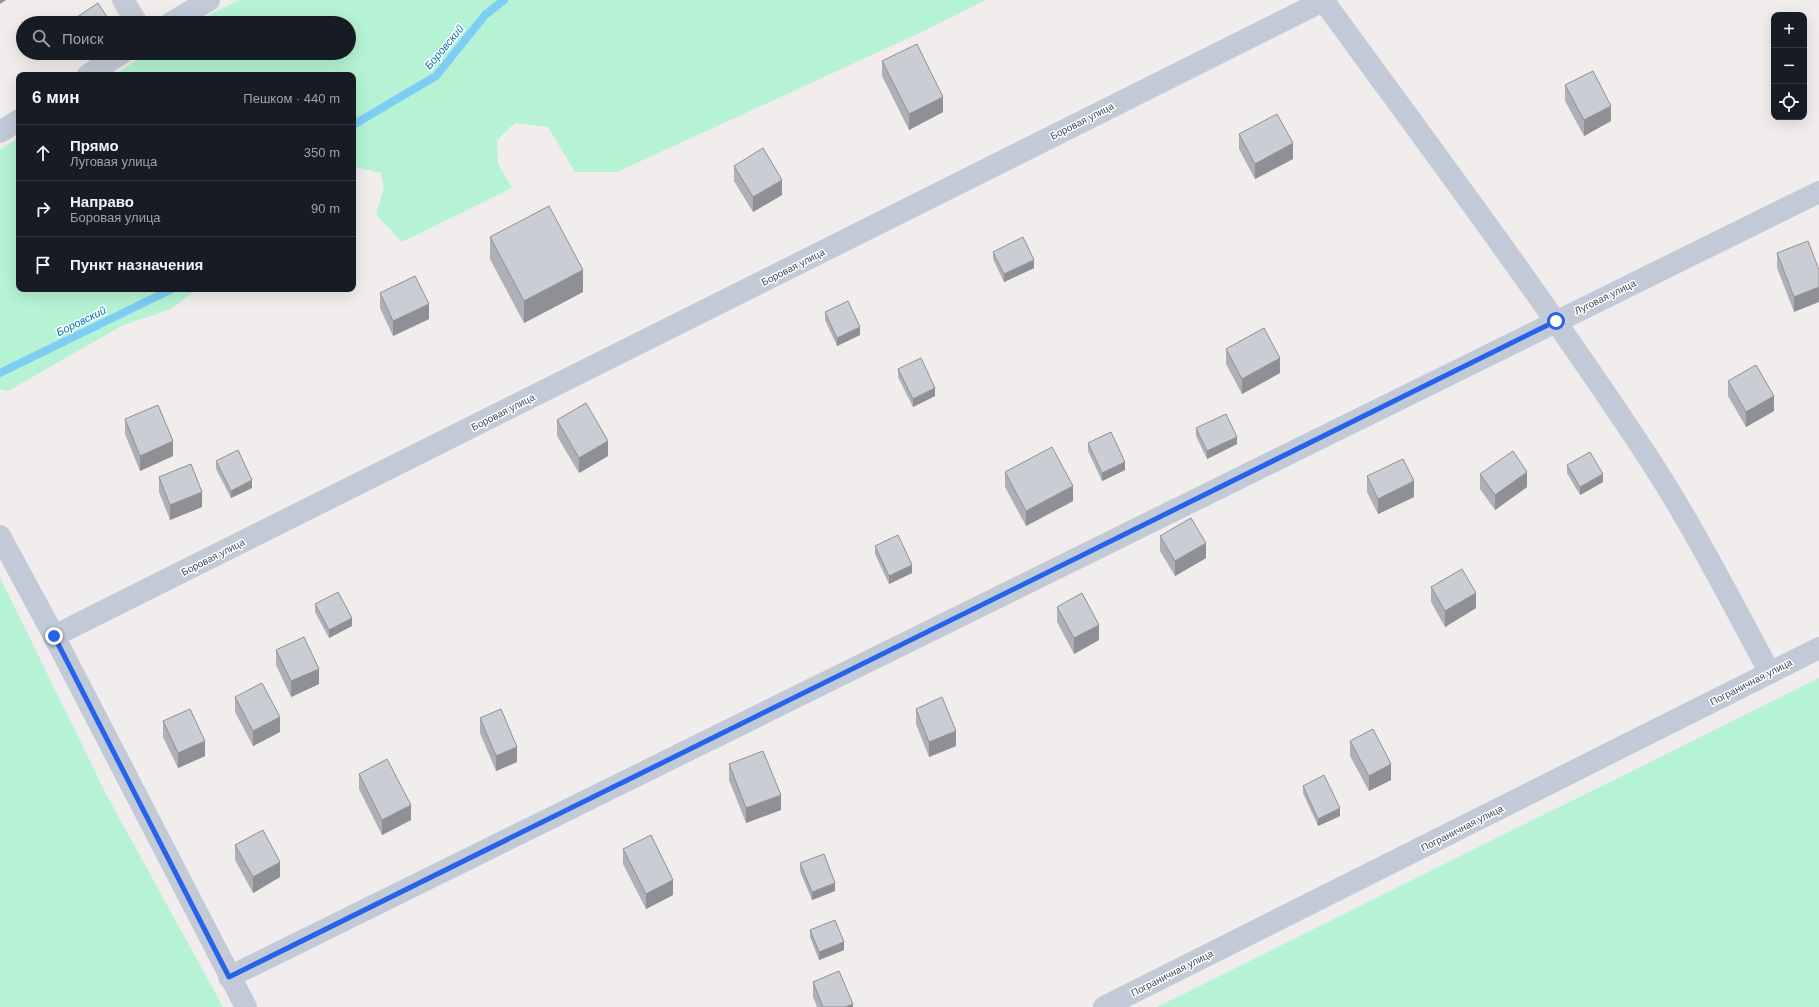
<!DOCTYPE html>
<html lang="ru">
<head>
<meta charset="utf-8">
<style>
	:root { --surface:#171b24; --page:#20242c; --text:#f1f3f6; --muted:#9ea1a6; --line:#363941 }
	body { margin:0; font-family:Helvetica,sans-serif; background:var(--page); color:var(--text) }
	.controls { position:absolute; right:12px; top:12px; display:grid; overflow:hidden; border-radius:8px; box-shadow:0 4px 16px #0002 }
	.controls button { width:36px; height:36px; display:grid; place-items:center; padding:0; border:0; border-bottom:1px solid var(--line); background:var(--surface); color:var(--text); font:20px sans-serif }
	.stop { position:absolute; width:12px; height:12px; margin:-9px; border:3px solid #2563eb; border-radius:50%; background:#fff }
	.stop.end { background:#2563eb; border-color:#fff; box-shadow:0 1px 4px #0008 }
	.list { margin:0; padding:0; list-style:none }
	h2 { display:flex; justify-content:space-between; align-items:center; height:52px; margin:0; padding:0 16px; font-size:17px }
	h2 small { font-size:13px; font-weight:400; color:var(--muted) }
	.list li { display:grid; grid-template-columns:26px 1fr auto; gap:12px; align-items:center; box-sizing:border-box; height:56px; padding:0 16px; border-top:1px solid var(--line) }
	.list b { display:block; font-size:15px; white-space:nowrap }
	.list p { margin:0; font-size:13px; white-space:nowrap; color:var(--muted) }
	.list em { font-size:13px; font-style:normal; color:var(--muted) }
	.icon { flex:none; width:22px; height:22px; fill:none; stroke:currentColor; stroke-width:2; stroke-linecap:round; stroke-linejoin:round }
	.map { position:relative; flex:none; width:1819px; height:1007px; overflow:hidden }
	.search { position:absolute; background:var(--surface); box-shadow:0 4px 16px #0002; left:16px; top:16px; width:340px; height:44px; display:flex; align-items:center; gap:10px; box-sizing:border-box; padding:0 14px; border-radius:22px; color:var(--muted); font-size:15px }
	.panel { position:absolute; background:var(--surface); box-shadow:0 4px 16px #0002; left:16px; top:72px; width:340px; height:220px; border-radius:8px }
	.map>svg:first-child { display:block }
	.green { fill:#b5f3d4 }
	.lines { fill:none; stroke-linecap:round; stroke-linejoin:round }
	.stream { stroke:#7dcdf5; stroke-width:8 }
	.street { stroke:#c1cad6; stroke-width:22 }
	.wall { fill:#afb0b7 }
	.shaded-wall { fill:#8e9095 }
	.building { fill:#cbcdd5; stroke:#8e9095 }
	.route { stroke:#2563eb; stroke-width:5 }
	.labels { text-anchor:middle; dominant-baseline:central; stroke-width:3; stroke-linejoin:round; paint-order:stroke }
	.street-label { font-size:10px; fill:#434d5c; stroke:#fff }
	.water-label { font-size:11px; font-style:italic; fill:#0077b2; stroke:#fff }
</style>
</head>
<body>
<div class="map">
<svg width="1819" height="1007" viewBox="0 0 1819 1007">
	<rect width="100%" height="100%" fill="#f0edec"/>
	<g class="green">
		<path d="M 239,0 L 986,0 L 924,31 L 617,172 L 575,172 L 548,127 L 515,123 L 497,140 L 498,164 L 512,188 L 402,242 L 376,214 L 384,188 L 381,173 L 355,167 L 353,168 L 353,75 L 114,75 L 148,53 L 349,53 L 349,23 L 194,23 Z"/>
		<path d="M 19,137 L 19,289 L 197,289 L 169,310 L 123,325 L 8,391 L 0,389 L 0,150 Z"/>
		<path d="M 0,577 L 106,794 L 223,1007 L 0,1007 Z"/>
		<path d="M 1819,678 L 1819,1007 L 1157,1007 Z"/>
	</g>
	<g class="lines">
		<g class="stream">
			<path d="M 353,125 L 436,76 L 485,15 L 504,0"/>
			<path d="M 0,373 L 172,289"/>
		</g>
		<g class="street">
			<path d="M 123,0 L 137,23"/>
			<path d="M 1323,0 C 1432,150 1544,299 1646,454 C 1692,524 1730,599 1770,673"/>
			<path d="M 171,23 L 209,0"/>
			<path d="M 88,75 L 122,53"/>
			<path d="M 0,132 L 19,120"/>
			<path d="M 0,536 L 54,636"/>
			<path d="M 229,977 L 1819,192"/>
			<path d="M 246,1007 L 54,636 L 1325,0"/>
			<path d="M 1104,1007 L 1819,648"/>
		</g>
	</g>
	<g class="wall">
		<path d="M 882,61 L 943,112 L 909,130 L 882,76 Z"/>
		<path d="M 1565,85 L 1611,121 L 1584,136 L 1565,101 Z"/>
		<path d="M 1239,134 L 1293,159 L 1255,179 L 1239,149 Z"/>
		<path d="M 734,166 L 782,195 L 753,212 L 734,181 Z"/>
		<path d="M 490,237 L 583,292 L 524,323 L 490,259 Z"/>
		<path d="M 993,252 L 1034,268 L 1004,282 L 993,259 Z"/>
		<path d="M 1777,253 L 1819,270 L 1794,312 L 1777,268 Z"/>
		<path d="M 380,293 L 429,319 L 393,336 L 380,308 Z"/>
		<path d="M 825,312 L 860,335 L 837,346 L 825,320 Z"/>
		<path d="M 1226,349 L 1280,373 L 1242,394 L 1226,364 Z"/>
		<path d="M 898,369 L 935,396 L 913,407 L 898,377 Z"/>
		<path d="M 1728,381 L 1774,411 L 1746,427 L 1728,396 Z"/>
		<path d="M 125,419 L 173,456 L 140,471 L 125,434 Z"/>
		<path d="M 557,420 L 608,456 L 579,473 L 557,436 Z"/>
		<path d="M 1196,428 L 1237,444 L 1207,459 L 1196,436 Z"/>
		<path d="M 1088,443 L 1125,470 L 1102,481 L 1088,451 Z"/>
		<path d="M 216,461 L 252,488 L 231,498 L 216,469 Z"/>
		<path d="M 1567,465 L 1603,482 L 1580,495 L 1567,473 Z"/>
		<path d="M 1005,472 L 1073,501 L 1026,526 L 1005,487 Z"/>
		<path d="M 1480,474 L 1527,487 L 1495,510 L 1480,489 Z"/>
		<path d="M 1367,476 L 1414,497 L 1378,514 L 1367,492 Z"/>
		<path d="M 159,477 L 202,507 L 170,520 L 159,492 Z"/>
		<path d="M 1160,536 L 1206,558 L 1175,576 L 1160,551 Z"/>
		<path d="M 875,546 L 912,573 L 889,584 L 875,554 Z"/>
		<path d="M 1431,587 L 1476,608 L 1445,627 L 1431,602 Z"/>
		<path d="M 315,604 L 352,626 L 329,638 L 315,612 Z"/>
		<path d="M 1057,607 L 1099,640 L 1074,654 L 1057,622 Z"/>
		<path d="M 276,650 L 319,684 L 291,697 L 276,665 Z"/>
		<path d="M 235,697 L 280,732 L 253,746 L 235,712 Z"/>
		<path d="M 916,709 L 956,746 L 929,757 L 916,724 Z"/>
		<path d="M 480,718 L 517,762 L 496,771 L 480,733 Z"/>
		<path d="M 163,721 L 205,756 L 178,768 L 163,737 Z"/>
		<path d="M 1350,741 L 1391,780 L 1369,791 L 1350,756 Z"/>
		<path d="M 729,764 L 781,810 L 746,823 L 729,780 Z"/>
		<path d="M 359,774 L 411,820 L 382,835 L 359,789 Z"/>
		<path d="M 1303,786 L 1340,816 L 1318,826 L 1303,793 Z"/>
		<path d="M 235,845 L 280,877 L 253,893 L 235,860 Z"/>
		<path d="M 623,849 L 673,895 L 646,909 L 623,864 Z"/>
		<path d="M 800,863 L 835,891 L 812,900 L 800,871 Z"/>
		<path d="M 810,930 L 844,950 L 819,960 L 810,937 Z"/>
		<path d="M 813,982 L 853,1007 L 817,1007 L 813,997 Z"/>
	</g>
	<g class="shaded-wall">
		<path d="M 0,0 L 6,0 L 0,4 Z"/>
		<path d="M 107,17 L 107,23 L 98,23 Z"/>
		<path d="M 943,97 L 943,112 L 909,130 L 909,114 Z"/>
		<path d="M 1611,106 L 1611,121 L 1584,136 L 1584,120 Z"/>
		<path d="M 1293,143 L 1293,159 L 1255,179 L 1255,164 Z"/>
		<path d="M 782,180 L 782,195 L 753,212 L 753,197 Z"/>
		<path d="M 1034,260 L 1034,268 L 1004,282 L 1004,274 Z"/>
		<path d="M 583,270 L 583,292 L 524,323 L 524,301 Z"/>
		<path d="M 1819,287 L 1819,302 L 1794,312 L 1794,297 Z"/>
		<path d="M 429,304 L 429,319 L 393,336 L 393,321 Z"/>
		<path d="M 860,327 L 860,335 L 837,346 L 837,338 Z"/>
		<path d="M 1280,358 L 1280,373 L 1242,394 L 1242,379 Z"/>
		<path d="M 935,388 L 935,396 L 913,407 L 913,399 Z"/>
		<path d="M 1774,396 L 1774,411 L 1746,427 L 1746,412 Z"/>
		<path d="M 1237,437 L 1237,444 L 1207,459 L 1207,451 Z"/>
		<path d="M 173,441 L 173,456 L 140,471 L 140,456 Z"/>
		<path d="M 608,441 L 608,456 L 579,473 L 579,458 Z"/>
		<path d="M 1125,462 L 1125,470 L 1102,481 L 1102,473 Z"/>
		<path d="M 1527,472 L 1527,487 L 1495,510 L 1495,495 Z"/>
		<path d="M 1603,474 L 1603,482 L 1580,495 L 1580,487 Z"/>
		<path d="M 252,480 L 252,488 L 231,498 L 231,491 Z"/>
		<path d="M 1414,481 L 1414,497 L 1378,514 L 1378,499 Z"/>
		<path d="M 1073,486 L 1073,501 L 1026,526 L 1026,511 Z"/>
		<path d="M 202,492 L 202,507 L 170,520 L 170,505 Z"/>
		<path d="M 1206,543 L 1206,558 L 1175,576 L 1175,561 Z"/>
		<path d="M 912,565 L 912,573 L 889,584 L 889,576 Z"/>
		<path d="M 1476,593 L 1476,608 L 1445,627 L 1445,611 Z"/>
		<path d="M 352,618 L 352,626 L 329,638 L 329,630 Z"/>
		<path d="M 1099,625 L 1099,640 L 1074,654 L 1074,638 Z"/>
		<path d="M 319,669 L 319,684 L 291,697 L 291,681 Z"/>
		<path d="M 280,717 L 280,732 L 253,746 L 253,731 Z"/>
		<path d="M 956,731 L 956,746 L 929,757 L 929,742 Z"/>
		<path d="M 205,741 L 205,756 L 178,768 L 178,753 Z"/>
		<path d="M 517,747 L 517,762 L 496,771 L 496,756 Z"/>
		<path d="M 1391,764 L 1391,780 L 1369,791 L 1369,776 Z"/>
		<path d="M 781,795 L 781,810 L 746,823 L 746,808 Z"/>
		<path d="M 411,805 L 411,820 L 382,835 L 382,820 Z"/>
		<path d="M 1340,808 L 1340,816 L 1318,826 L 1318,819 Z"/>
		<path d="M 280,862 L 280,877 L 253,893 L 253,877 Z"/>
		<path d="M 673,880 L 673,895 L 646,909 L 646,894 Z"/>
		<path d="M 835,883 L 835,891 L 812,900 L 812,892 Z"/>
		<path d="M 844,942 L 844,950 L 819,960 L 819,952 Z"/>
		<path d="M 853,1004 L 853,1007 L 845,1007 Z"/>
	</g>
	<g class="building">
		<path d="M 98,3 L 107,17 L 98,23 L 68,23 Z"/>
		<path d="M 917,44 L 943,97 L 909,114 L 882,61 Z"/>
		<path d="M 1593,71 L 1611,106 L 1584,120 L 1565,85 Z"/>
		<path d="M 1277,114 L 1293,143 L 1255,164 L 1239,134 Z"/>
		<path d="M 763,148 L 782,180 L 753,197 L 734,166 Z"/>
		<path d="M 549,206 L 583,270 L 524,301 L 490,237 Z"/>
		<path d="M 1023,237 L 1034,260 L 1004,274 L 993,252 Z"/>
		<path d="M 1808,241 L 1819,270 L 1819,287 L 1794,297 L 1777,253 Z"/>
		<path d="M 415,276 L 429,304 L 393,321 L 380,293 Z"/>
		<path d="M 848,301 L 860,327 L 837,338 L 825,312 Z"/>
		<path d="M 1264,328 L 1280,358 L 1242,379 L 1226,349 Z"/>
		<path d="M 921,358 L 935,388 L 913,399 L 898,369 Z"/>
		<path d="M 1756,365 L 1774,396 L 1746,412 L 1728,381 Z"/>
		<path d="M 586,403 L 608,441 L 579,458 L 557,420 Z"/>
		<path d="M 158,405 L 173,441 L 140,456 L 125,419 Z"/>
		<path d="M 1226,414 L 1237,437 L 1207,451 L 1196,428 Z"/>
		<path d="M 1111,432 L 1125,462 L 1102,473 L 1088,443 Z"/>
		<path d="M 1052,447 L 1073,486 L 1026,511 L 1005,472 Z"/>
		<path d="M 238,450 L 252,480 L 231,491 L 216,461 Z"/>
		<path d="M 1513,451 L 1527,472 L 1495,495 L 1480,474 Z"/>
		<path d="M 1590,452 L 1603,474 L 1580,487 L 1567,465 Z"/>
		<path d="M 1403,459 L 1414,481 L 1378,499 L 1367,476 Z"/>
		<path d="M 191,464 L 202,492 L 170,505 L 159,477 Z"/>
		<path d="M 1191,518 L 1206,543 L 1175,561 L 1160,536 Z"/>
		<path d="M 898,535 L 912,565 L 889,576 L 875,546 Z"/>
		<path d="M 1462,569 L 1476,593 L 1445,611 L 1431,587 Z"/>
		<path d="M 338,592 L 352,618 L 329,630 L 315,604 Z"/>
		<path d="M 1082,593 L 1099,625 L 1074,638 L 1057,607 Z"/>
		<path d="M 304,637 L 319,669 L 291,681 L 276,650 Z"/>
		<path d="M 262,683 L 280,717 L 253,731 L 235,697 Z"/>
		<path d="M 942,697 L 956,731 L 929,742 L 916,709 Z"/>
		<path d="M 190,709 L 205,741 L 178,753 L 163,721 Z"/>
		<path d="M 501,709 L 517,747 L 496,756 L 480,718 Z"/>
		<path d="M 1373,729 L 1391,764 L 1369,776 L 1350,741 Z"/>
		<path d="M 763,751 L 781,795 L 746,808 L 729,764 Z"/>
		<path d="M 387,759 L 411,805 L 382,820 L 359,774 Z"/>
		<path d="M 1324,775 L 1340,808 L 1318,819 L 1303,786 Z"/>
		<path d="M 263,830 L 280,862 L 253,877 L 235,845 Z"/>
		<path d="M 651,835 L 673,880 L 646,894 L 623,849 Z"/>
		<path d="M 824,854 L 835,883 L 812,892 L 800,863 Z"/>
		<path d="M 835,920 L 844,942 L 819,952 L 810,930 Z"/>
		<path d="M 839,971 L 853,1004 L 845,1007 L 823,1007 L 813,982 Z"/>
	</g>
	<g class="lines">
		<path class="route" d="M 54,636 L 229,977 L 1556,321"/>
	</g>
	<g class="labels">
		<g class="street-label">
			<text transform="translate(1082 121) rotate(-27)">Боровая улица</text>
			<text transform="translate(793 267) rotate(-27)">Боровая улица</text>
			<text transform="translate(1605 297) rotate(-26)">Луговая улица</text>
			<text transform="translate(503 412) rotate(-27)">Боровая улица</text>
			<text transform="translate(213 557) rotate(-27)">Боровая улица</text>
			<text transform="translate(1751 682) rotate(-27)">Пограничная улица</text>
			<text transform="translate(1462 828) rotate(-27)">Пограничная улица</text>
			<text transform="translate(1172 973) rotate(-27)">Пограничная улица</text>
		</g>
		<g class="water-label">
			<text transform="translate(444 47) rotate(-50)">Боровский</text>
			<text transform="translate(81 321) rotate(-26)">Боровский</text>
		</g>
	</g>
</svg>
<div class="controls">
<button>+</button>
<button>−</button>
<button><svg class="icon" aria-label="locate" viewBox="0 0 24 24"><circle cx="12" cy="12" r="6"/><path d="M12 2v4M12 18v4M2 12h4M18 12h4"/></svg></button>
</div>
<div class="stop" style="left:1556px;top:321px"></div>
<div class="stop end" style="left:54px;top:636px"></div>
<div class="search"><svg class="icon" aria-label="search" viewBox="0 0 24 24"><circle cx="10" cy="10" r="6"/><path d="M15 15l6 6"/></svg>Поиск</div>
<section class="panel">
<h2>6 мин<small>Пешком · 440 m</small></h2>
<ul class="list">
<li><svg class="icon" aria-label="ahead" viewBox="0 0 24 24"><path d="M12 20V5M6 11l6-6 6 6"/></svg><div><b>Прямо</b><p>Луговая улица</p></div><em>350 m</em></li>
<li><svg class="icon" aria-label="right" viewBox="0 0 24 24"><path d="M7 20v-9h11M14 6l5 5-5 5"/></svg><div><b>Направо</b><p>Боровая улица</p></div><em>90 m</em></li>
<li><svg class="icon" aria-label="arrive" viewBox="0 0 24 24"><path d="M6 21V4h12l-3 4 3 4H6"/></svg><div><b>Пункт назначения</b></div></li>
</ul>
</section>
</div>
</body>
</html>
